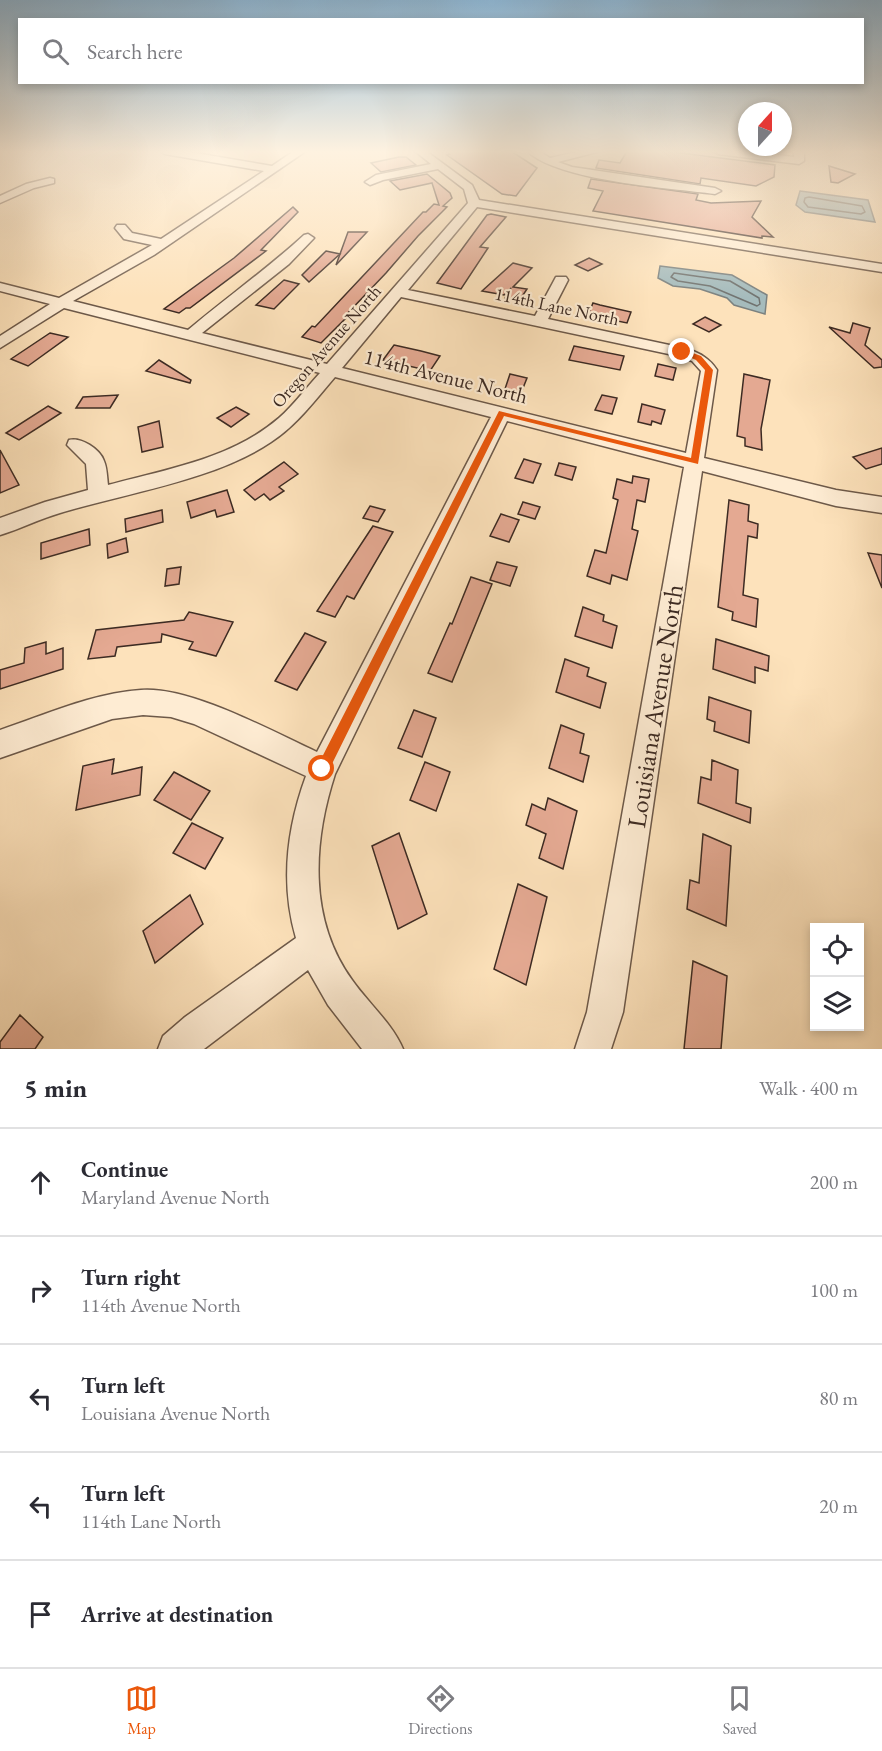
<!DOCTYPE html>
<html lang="en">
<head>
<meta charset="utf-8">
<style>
	:root { --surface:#fff; --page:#f2f2f3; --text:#2b2b33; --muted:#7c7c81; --line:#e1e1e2; --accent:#ea580c }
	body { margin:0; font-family:"EB Garamond",serif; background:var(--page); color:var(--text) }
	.controls { position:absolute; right:18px; bottom:18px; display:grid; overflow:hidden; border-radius:0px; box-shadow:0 3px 9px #0003 }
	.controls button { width:54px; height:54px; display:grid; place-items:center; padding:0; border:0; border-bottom:2px solid var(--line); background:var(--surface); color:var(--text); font:30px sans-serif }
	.compass { position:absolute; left:738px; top:102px; width:54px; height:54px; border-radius:50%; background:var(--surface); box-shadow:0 3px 9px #0003; rotate:21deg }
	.stop { position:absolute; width:18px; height:18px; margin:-14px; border:4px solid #ea580c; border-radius:50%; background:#fff }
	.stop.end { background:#ea580c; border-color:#fff; box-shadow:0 2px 6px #0008 }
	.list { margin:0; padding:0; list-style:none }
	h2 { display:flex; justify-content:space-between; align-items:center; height:78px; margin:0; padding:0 24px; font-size:26px }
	h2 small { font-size:20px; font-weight:400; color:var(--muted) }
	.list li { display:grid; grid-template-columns:39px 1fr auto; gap:18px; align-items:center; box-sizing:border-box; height:108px; padding:0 24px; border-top:2px solid var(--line) }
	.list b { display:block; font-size:22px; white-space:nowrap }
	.list p { margin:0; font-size:20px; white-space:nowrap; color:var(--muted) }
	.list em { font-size:20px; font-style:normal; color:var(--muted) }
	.icon { flex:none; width:33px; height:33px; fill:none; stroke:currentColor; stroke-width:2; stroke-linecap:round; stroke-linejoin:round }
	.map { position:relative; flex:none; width:882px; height:1049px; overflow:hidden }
	.search { position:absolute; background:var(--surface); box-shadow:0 3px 9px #0003; left:18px; right:18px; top:18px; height:66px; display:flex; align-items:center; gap:15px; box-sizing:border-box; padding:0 21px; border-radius:0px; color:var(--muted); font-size:22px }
	.sheet { height:618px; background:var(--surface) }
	nav { display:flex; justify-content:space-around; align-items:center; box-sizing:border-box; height:84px; border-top:2px solid var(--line); background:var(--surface); font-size:16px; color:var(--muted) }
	nav a { display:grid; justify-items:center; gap:3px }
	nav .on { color:var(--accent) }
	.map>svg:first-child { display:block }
	.water { fill:#a5bbbc; stroke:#7b817f; stroke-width:1.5 }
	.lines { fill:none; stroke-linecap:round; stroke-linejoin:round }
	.shore { stroke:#717370; stroke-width:1.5 }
	.building { fill:#e4a992; stroke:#3d2b23; stroke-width:1.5 }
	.minor-casing { stroke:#6d5949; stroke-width:3 }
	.minor { fill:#feecd3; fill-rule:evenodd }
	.route { fill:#ea580c }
	.labels { text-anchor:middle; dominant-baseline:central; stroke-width:4.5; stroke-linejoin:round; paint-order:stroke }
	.far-street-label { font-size:18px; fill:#3d2b23; stroke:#feecd3 }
	.street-label { font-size:21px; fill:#3d2b23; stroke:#feecd3 }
	.near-street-label { font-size:26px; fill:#3d2b23; stroke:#feecd3 }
</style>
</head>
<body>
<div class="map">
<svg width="882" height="1049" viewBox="0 0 882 1049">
	<rect width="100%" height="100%" fill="#fde2bb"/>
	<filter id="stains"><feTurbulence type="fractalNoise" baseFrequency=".00333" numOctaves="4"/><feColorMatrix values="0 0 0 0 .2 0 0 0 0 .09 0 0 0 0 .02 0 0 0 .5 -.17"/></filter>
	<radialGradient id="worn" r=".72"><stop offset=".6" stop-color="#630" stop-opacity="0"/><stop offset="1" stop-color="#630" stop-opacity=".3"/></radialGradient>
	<g class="water">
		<path d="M 800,191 L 868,200 L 875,222 L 805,212 L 796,205 Z"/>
		<path d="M 660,266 L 732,275 L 767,295 L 765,314 L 734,305 L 727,298 L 700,289 L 673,286 L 658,278 Z"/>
	</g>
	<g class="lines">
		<g class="shore">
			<path d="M 809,197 L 862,206 L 865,212 L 861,214 L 808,207 L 804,202 L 805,198 Z"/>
			<path d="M 674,273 L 730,281 L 759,298 L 760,304 L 757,306 L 710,286 L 678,281 L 671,277 Z"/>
		</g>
	</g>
	<g class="building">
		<path d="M 446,151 L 511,151 L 537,168 L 516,196 L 502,194 L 447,155 L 450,154 Z"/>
		<path d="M 627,151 L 665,151 L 775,165 L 774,177 L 756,186 L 701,178 L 700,184 L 596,168 L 599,160 L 620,163 Z"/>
		<path d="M 399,157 L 406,157 L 416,165 L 381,172 L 371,163 Z"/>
		<path d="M 829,166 L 855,174 L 838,183 L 831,182 Z"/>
		<path d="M 427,174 L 450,193 L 452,198 L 443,206 L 447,207 L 418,236 L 386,273 L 345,316 L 348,316 L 321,343 L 302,337 L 312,326 L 315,327 L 423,212 L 426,212 L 434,204 L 439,205 L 432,183 L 400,190 L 390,181 Z"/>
		<path d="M 591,179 L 698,194 L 696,200 L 711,203 L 761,201 L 752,217 L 773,237 L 762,236 L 762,238 L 593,211 L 603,191 L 588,188 Z"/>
		<path d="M 293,207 L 298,212 L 261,250 L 266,251 L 190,308 L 186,308 L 179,313 L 164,309 L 234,258 Z"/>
		<path d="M 491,214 L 506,217 L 480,247 L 488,248 L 461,289 L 437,283 L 487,215 Z"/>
		<path d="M 348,232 L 367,232 L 336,265 Z"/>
		<path d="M 326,251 L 340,254 L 309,282 L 302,275 Z"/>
		<path d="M 589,258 L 602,264 L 588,271 L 575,265 Z"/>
		<path d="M 513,263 L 532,268 L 513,287 L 527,289 L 519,301 L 505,298 L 511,288 L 504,295 L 482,291 Z"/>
		<path d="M 284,280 L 299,284 L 274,309 L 256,305 Z"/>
		<path d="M 593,303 L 600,305 L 631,312 L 627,323 L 588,315 Z"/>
		<path d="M 705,317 L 721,325 L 709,332 L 693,324 Z"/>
		<path d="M 853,323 L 870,328 L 865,345 L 882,360 L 882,367 L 874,368 L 829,327 L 850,333 Z"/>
		<path d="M 50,333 L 68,337 L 28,366 L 11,359 Z"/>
		<path d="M 394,345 L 421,351 L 440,356 L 430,371 L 383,360 Z"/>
		<path d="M 574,346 L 624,356 L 620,370 L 569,360 Z"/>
		<path d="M 159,360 L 191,380 L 190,383 L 146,371 Z"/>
		<path d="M 658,364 L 676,368 L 673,380 L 655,376 Z"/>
		<path d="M 510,374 L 527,378 L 521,393 L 505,389 Z"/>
		<path d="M 744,374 L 770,380 L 761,429 L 762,450 L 745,446 L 745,438 L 737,436 Z"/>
		<path d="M 118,395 L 110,408 L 76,408 L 83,397 Z"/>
		<path d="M 602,395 L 617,398 L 612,414 L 595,410 Z"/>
		<path d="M 642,404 L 665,410 L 661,424 L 652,421 L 651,425 L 638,422 Z"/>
		<path d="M 48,406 L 61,413 L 19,440 L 6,433 Z"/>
		<path d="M 236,407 L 249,414 L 231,427 L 217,418 Z"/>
		<path d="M 159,421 L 163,447 L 142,452 L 138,427 Z"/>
		<path d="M 882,448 L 882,464 L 866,469 L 853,457 Z"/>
		<path d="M 0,450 L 19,485 L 0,493 Z"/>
		<path d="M 524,459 L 541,464 L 533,483 L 515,478 Z"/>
		<path d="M 284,462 L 298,474 L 279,487 L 284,491 L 270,500 L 264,494 L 255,500 L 244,490 Z"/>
		<path d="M 559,463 L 576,467 L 572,480 L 555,475 Z"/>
		<path d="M 633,476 L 649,479 L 645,502 L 637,500 L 632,529 L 638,531 L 627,580 L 612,575 L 610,584 L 587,576 L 595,550 L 606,553 L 618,500 L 613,498 L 617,479 L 632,483 Z"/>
		<path d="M 227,490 L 234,512 L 217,517 L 215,510 L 191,518 L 187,502 Z"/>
		<path d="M 729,500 L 749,505 L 748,521 L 758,524 L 757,538 L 748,536 L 743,595 L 758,599 L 756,627 L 732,620 L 733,612 L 718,607 Z"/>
		<path d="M 523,502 L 540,507 L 535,519 L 518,514 Z"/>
		<path d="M 370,506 L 385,510 L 378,522 L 363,518 Z"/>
		<path d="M 162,510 L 163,522 L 126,532 L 125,519 Z"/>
		<path d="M 501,514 L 519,520 L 509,542 L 490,536 Z"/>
		<path d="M 373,526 L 393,532 L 354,599 L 347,596 L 335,617 L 317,611 Z"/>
		<path d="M 89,529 L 90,545 L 41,559 L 41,543 Z"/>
		<path d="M 126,538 L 128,552 L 108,558 L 107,544 Z"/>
		<path d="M 868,553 L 882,555 L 882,588 Z"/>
		<path d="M 497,562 L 517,567 L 510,586 L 490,580 Z"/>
		<path d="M 181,567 L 179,584 L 165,586 L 167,569 Z"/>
		<path d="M 471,577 L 492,584 L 452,682 L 428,673 L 450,623 L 452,624 Z"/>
		<path d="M 583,607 L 604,615 L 603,621 L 617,626 L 612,648 L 575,636 Z"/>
		<path d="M 189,612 L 233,622 L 216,656 L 189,649 L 193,642 L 162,634 L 161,642 L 117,647 L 115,656 L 88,659 L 96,630 L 184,620 Z"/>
		<path d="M 305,633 L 326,642 L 297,690 L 275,681 Z"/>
		<path d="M 716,639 L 769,656 L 768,671 L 755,667 L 755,683 L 713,669 Z"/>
		<path d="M 46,642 L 46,654 L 63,648 L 63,669 L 0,689 L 0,670 L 24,663 L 25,648 Z"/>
		<path d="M 565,659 L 589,668 L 587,676 L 606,683 L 600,708 L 556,692 Z"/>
		<path d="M 709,697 L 751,711 L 749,743 L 714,731 L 715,722 L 707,719 Z"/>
		<path d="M 414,710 L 436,718 L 422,757 L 398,748 Z"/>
		<path d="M 561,725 L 584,734 L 580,753 L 589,756 L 583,782 L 549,768 Z"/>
		<path d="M 114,759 L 112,774 L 142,767 L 140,795 L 76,810 L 83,766 Z"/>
		<path d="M 712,760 L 738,770 L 736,803 L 751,808 L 750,823 L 698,803 L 701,777 L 711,780 Z"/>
		<path d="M 425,762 L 450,772 L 436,811 L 410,800 Z"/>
		<path d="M 174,772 L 210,791 L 191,820 L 154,800 Z"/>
		<path d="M 548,798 L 577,811 L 563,869 L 539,858 L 546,834 L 526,825 L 532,804 L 545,810 Z"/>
		<path d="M 192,823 L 223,838 L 205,869 L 173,853 Z"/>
		<path d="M 399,833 L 427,914 L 398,929 L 372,846 Z"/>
		<path d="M 703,834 L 731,846 L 726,926 L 687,909 L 690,880 L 699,883 Z"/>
		<path d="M 518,884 L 547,897 L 526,985 L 494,969 Z"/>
		<path d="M 190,895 L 203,924 L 155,963 L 143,931 Z"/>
		<path d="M 693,961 L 727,976 L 721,1049 L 684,1049 Z"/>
		<path d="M 20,1015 L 43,1037 L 35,1049 L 0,1049 L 0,1042 Z"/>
	</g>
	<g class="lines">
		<defs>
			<g id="minor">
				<path d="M 160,151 L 184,151 L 272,166 L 294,151 L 306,151 L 154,255 L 73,301 L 188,330 C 226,298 267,269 304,235 L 308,234 L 314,238 L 289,264 L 202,333 L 327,364 L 468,203 L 464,189 L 438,169 L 383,180 L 370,185 L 365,182 L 376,175 L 431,164 L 415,151 L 426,151 L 472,185 L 479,200 L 882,264 L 882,272 L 477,207 L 408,290 L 535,316 L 556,277 L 566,277 L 568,280 L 548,319 L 688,349 C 701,354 709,358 717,370 L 704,458 L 836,490 L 882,497 L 882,513 L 836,506 L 702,471 L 623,1012 L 611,1049 L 575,1049 L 587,1012 L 684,467 L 507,421 L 335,774 C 313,842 308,919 352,980 C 368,1003 392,1023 403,1049 L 362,1049 L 328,1005 L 308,970 L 204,1049 L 158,1049 L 163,1036 L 185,1017 L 296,938 C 280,883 287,828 306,776 L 194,724 L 171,717 L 143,715 L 112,719 L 0,758 L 0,730 C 45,715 93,693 141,690 C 190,686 271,731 317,752 L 491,417 L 335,377 C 315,400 297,425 271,442 C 215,480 126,493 60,513 C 39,519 20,529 0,535 L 0,518 L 45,502 L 88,490 L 86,464 L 67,445 L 69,440 C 81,437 100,449 104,461 C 107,468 107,477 108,485 C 167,469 231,459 279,418 C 294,405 306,388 320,373 L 64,308 L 0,348 L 0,336 L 50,304 L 0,291 L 0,283 L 59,298 L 152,245 L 124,239 L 115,228 L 117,225 L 125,225 L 132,233 L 161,239 L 264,171 L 165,154 ZM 401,297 L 678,356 L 692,361 L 701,371 L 686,453 L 342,368 Z"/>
				<path d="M 527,151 L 539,151 L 550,158 L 581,151 L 601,151 L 558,162 L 572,167 L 715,188 L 721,191 L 715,194 C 670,188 558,181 527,151 Z"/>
				<path d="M 713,151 L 743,151 L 794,157 L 794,151 L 804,151 L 804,161 L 799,164 L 718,154 Z"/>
				<path d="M 50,178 L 54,179 L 54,183 L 34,188 L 0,203 L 0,196 L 26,184 Z"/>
			</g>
		</defs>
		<use href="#minor" class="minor-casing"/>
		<use href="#minor" class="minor"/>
	</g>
	<linearGradient id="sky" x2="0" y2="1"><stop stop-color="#8db7d6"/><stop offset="0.51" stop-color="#fef2e0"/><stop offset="1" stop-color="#fef2e0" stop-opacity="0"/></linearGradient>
	<rect width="882" height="298" fill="url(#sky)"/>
	<path class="route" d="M 682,349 L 701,356 L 713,370 L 698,464 L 504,416 L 327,774 L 322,776 L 318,774 L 316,769 L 318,765 L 499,411 L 691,458 L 705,370 L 696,360 L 680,353 Z"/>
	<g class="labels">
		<g class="far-street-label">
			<text transform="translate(557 306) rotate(12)">114th Lane North</text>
			<text transform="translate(326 346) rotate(-49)">Oregon Avenue North</text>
		</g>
		<g class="street-label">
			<text transform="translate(446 376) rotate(14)">114th Avenue North</text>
		</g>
		<g class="near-street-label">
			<text transform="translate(655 706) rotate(-81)">Louisiana Avenue North</text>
		</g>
	</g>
	<rect width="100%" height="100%" filter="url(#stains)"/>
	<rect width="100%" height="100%" fill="url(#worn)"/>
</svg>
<div class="controls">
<button><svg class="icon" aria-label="locate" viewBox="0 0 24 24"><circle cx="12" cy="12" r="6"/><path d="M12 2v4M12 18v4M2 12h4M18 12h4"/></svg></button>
<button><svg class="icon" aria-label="layers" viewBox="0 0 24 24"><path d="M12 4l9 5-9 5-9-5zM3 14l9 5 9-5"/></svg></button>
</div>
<svg class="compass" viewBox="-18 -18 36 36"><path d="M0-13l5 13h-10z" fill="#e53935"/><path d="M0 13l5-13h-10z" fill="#7c7c81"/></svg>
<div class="stop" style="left:322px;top:769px"></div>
<div class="stop end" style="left:682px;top:352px"></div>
<div class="search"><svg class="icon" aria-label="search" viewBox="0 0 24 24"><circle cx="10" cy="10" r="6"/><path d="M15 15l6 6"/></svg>Search here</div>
</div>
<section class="sheet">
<h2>5 min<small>Walk · 400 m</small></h2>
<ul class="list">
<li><svg class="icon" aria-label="ahead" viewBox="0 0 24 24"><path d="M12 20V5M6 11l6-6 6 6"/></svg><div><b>Continue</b><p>Maryland Avenue North</p></div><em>200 m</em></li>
<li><svg class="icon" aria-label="right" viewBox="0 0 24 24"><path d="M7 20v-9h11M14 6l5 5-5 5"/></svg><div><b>Turn right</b><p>114th Avenue North</p></div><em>100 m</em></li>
<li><svg class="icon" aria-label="left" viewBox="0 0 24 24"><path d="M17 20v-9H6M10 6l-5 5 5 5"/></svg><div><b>Turn left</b><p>Louisiana Avenue North</p></div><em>80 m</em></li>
<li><svg class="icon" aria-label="left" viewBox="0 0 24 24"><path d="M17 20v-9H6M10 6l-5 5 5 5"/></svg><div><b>Turn left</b><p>114th Lane North</p></div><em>20 m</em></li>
<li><svg class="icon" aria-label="arrive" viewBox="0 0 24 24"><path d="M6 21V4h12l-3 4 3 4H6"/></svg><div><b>Arrive at destination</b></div></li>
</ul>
</section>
<nav>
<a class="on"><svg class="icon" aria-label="map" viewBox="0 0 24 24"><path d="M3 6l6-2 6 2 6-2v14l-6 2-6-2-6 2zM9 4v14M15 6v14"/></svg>Map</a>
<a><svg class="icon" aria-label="directions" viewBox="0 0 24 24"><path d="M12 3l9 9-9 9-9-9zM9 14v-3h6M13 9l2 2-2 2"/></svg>Directions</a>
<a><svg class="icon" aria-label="saved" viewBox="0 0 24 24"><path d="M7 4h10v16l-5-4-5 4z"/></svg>Saved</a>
</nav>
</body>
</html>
